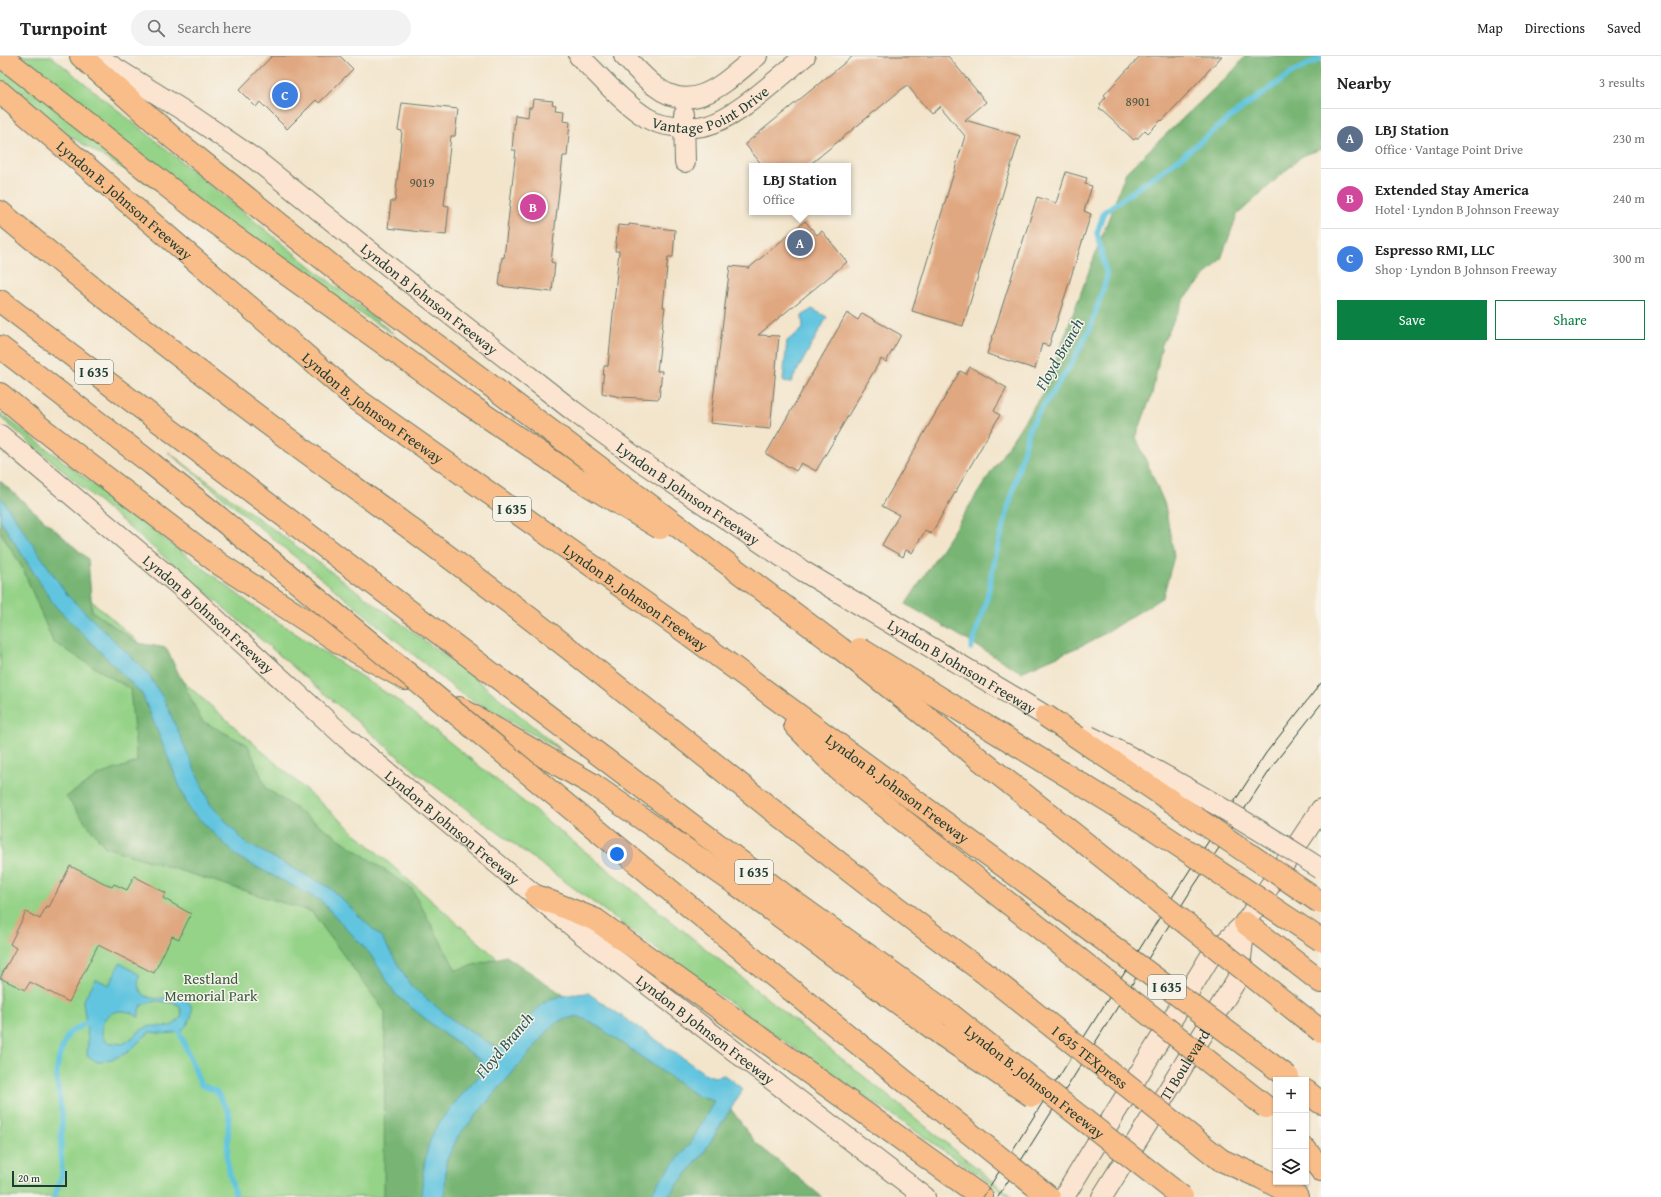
<!DOCTYPE html>
<html lang="en">
<head>
<meta charset="utf-8">
<style>
	:root { --surface:#fff; --page:#f2f2f2; --text:#222; --muted:#767676; --line:#e0e0e0; --accent:#0b8043 }
	body { margin:0; font-family:"Gentium Book Plus",serif; background:var(--page); color:var(--text) }
	.controls { position:absolute; right:12px; bottom:12px; display:grid; overflow:hidden; border-radius:0px; box-shadow:0 1px 3px #0004 }
	.controls button { width:36px; height:36px; display:grid; place-items:center; padding:0; border:0; border-bottom:1px solid var(--line); background:var(--surface); color:var(--text); font:20px sans-serif }
	.scale { position:absolute; left:12px; bottom:10px; width:55px; box-sizing:border-box; padding-left:4px; border:2px solid #1f3d34; border-top:0; font-size:11px; line-height:14px; white-space:nowrap; color:#1f3d34; -webkit-text-stroke:3px #f7f3e8; paint-order:stroke }
	.you { position:absolute; left:617px; top:798px; width:14px; height:14px; margin:-10px; border:3px solid #fff; border-radius:50%; background:#1a73e8; box-shadow:0 0 0 6px #1a73e833 }
	.badge { display:grid; place-items:center; width:26px; height:26px; border-radius:50%; background:var(--accent); color:#fff; font-size:13px; font-weight:700 }
	.pin { position:absolute; translate:-50% -50%; border:2px solid #fff; box-shadow:0 1px 4px #0006 }
	.popup { position:absolute; left:749px; top:107px; width:102px; height:52px; box-sizing:border-box; display:grid; place-content:center; border-radius:0px; background:var(--surface); filter:drop-shadow(0 1px 3px #0005); font-size:13px; white-space:nowrap; color:var(--muted) }
	.popup b { font-size:15px; color:var(--text) }
	.popup::after { content:''; position:absolute; left:50%; top:100%; margin-left:-8px; border:8px solid transparent; border-top-color:var(--surface) }
	.list { margin:0; padding:0; list-style:none }
	h2 { display:flex; justify-content:space-between; align-items:center; height:52px; margin:0; padding:0 16px; font-size:17px }
	h2 small { font-size:13px; font-weight:400; color:var(--muted) }
	.list li { display:grid; grid-template-columns:26px 1fr auto; gap:12px; align-items:center; box-sizing:border-box; height:60px; padding:0 16px; border-top:1px solid var(--line) }
	.list b { display:block; font-size:15px; white-space:nowrap }
	.list p { margin:0; font-size:13px; white-space:nowrap; color:var(--muted) }
	.list em { font-size:13px; font-style:normal; color:var(--muted) }
	.actions { display:flex; gap:8px; padding:12px 16px }
	.actions a { flex:1; padding:9px 0; border:1px solid var(--accent); border-radius:0px; text-align:center; font-size:14px; color:var(--accent) }
	.actions .main { background:var(--accent); color:#fff }
	.icon { flex:none; width:22px; height:22px; fill:none; stroke:currentColor; stroke-width:2; stroke-linecap:round; stroke-linejoin:round }
	.map { position:relative; flex:none; width:1321px; height:1141px; overflow:hidden }
	header { display:flex; align-items:center; gap:24px; box-sizing:border-box; height:56px; padding:0 20px; background:var(--surface); border-bottom:1px solid var(--line) }
	header strong { font-size:19px }
	nav { display:flex; gap:22px; margin-inline-start:auto; font-size:14px }
	.search { width:280px; height:36px; background:var(--page); display:flex; align-items:center; gap:10px; box-sizing:border-box; padding:0 14px; border-radius:22px; color:var(--muted); font-size:15px }
	main { display:flex }
	aside { flex:1; background:var(--surface) }
	.map>svg:first-child { display:block }
	.green { fill:#95d388; stroke:#5a885e }
	.forest { fill:#78b574; stroke:#4c7954 }
	.water { fill:#62c5e0; stroke:#40818a; fill-rule:evenodd }
	.lines { fill:none; stroke-linecap:round; stroke-linejoin:round }
	.stream { stroke:#62c5e0; stroke-width:5.5 }
	.building { fill:#e0a881 }
	.secondary-casing { stroke:#697869; stroke-width:22 }
	.highway-casing { stroke:#697869; stroke-width:24 }
	.secondary { stroke:#fce5d0; stroke-width:20 }
	.highway { stroke:#f8bd89; stroke-width:22 }
	.tram { stroke:#1f3d34; stroke-width:1 }
	.secondary-bridge-casing { stroke:#697869; stroke-width:22; stroke-linecap:butt }
	.highway-bridge-casing { stroke:#697869; stroke-width:24; stroke-linecap:butt }
	.secondary-bridge { stroke:#fce5d0; stroke-width:20 }
	.highway-bridge { stroke:#f8bd89; stroke-width:22 }
	.labels { text-anchor:middle; dominant-baseline:central; stroke-width:3; stroke-linejoin:round; paint-order:stroke }
	.number-label { font-size:13px; fill:#4f5847 }
	.shield { fill:#f7f3e8; stroke:#60746a; stroke-width:1 }
	.shield-label { font-size:14px; font-weight:bold; fill:#1f3d34 }
	.street-label { font-size:15px; fill:#1f3d34; stroke:#f7f3e8 }
	.park-label { font-size:15px; fill:#375b45; stroke:#f7f3e8 }
	.water-label { font-size:16px; font-style:italic; fill:#2c5856; stroke:#f7f3e8 }
</style>
</head>
<body>
<header>
<strong>Turnpoint</strong>
<div class="search"><svg class="icon" aria-label="search" viewBox="0 0 24 24"><circle cx="10" cy="10" r="6"/><path d="M15 15l6 6"/></svg>Search here</div>
<nav><a>Map</a><a>Directions</a><a>Saved</a></nav>
</header>
<main>
<div class="map">
<svg width="1321" height="1141" viewBox="0 0 1321 1141">
	<rect width="100%" height="100%" fill="#f7f3e8"/>
	<filter id="ink" filterUnits="userSpaceOnUse"><feTurbulence type="fractalNoise" baseFrequency=".025" numOctaves="2"/><feDisplacementMap in="SourceGraphic" scale="8" xChannelSelector="R" yChannelSelector="G"/><feConvolveMatrix kernelMatrix="1 2 1 2 8 2 1 2 1" color-interpolation-filters="sRGB"/></filter>
	<filter id="wash" filterUnits="userSpaceOnUse"><feTurbulence type="fractalNoise" baseFrequency=".012" numOctaves="4" result="noise"/><feDisplacementMap in="SourceGraphic" scale="16" xChannelSelector="R" yChannelSelector="G"/><feGaussianBlur stdDeviation="0.9" result="paint"/><feColorMatrix in="noise" values="0 0 0 0 0 0 0 0 0 0 0 0 0 0 0 0 0 1.4 0 .05"/><feComposite in="paint" operator="in"/></filter>
	<g filter="url(#wash)">
		<rect width="100%" height="100%" fill="#f3e5cc"/>
		<g class="green">
			<path d="M 0,0 L 51,0 L 394,278 L 40,62 L 0,33 Z"/>
			<path d="M 0,357 L 249,547 L 400,646 L 1013,1141 L 1011,1141 L 741,955 L 420,719 L 0,361 Z"/>
			<path d="M 168,396 L 474,621 L 562,695 L 460,637 Z"/>
			<path d="M 0,464 L 541,941 L 422,1141 L 0,1141 Z"/>
		</g>
		<g class="forest">
			<path d="M 1245,0 L 1321,0 L 1321,93 L 1302,100 L 1237,159 L 1221,203 L 1185,242 L 1162,288 L 1152,338 L 1136,381 L 1165,449 L 1174,500 L 1163,541 L 1092,585 L 1021,616 L 906,548 L 1045,333 L 1126,116 L 1235,13 Z"/>
			<path d="M 0,425 L 88,503 L 92,555 L 138,587 L 166,592 L 202,665 L 248,689 L 266,732 L 412,833 L 456,914 L 506,900 L 730,1052 L 756,1087 L 822,1141 L 384,1141 L 385,956 L 312,856 L 105,791 L 66,741 L 99,719 L 137,706 L 130,633 L 53,586 L 23,513 L 0,475 Z"/>
		</g>
		<g class="water">
			<path d="M 812,253 L 827,261 L 791,326 L 783,325 L 787,285 L 803,273 L 802,260 Z"/>
			<path d="M 0,440 L 68,540 L 145,614 L 164,643 L 210,748 L 246,787 L 329,831 L 382,882 L 411,930 L 453,964 L 492,989 L 503,992 C 516,979 535,950 551,943 C 562,939 576,938 588,937 L 704,1017 L 714,1021 L 724,1019 L 743,1033 L 703,1098 L 667,1141 L 651,1141 L 651,1138 L 660,1124 L 690,1088 L 714,1045 L 697,1040 L 593,967 L 577,960 L 556,966 L 459,1079 L 446,1105 L 445,1141 L 421,1141 C 423,1119 424,1095 434,1075 C 446,1054 465,1036 481,1018 L 481,1004 L 445,979 L 396,939 L 370,898 L 321,845 L 239,802 L 189,753 L 142,638 L 55,550 L 0,464 Z"/>
			<path d="M 120,907 L 140,919 C 137,928 138,935 146,940 C 158,947 174,936 186,944 C 198,952 190,971 178,976 C 169,979 159,977 150,976 C 143,981 138,987 132,993 C 122,1001 109,1004 97,1006 L 87,999 L 88,984 L 83,945 L 96,923 L 109,929 ZM 156,945 L 174,947 L 180,950 L 182,959 C 172,979 157,965 143,973 C 136,977 131,984 123,988 L 106,986 C 96,972 104,955 122,955 C 128,955 134,958 139,961 L 139,954 L 142,949 Z"/>
		</g>
		<g class="lines">
			<g class="stream">
				<path d="M 971,592 L 987,542 L 994,506 L 1030,370 L 1070,310 L 1090,273 L 1107,221 L 1097,177 L 1104,156 L 1180,102 L 1241,53 L 1292,17 L 1321,2"/>
				<path d="M 179,975 L 201,1029 L 216,1035 L 229,1056 L 227,1105 L 235,1141"/>
				<path d="M 54,1141 L 62,1119 L 61,1097 L 62,1059 L 57,1026 L 57,1011 L 61,995 L 69,977 L 86,967"/>
			</g>
		</g>
		<g id="blocks">
			<g class="building">
				<path d="M 272,0 L 340,0 L 353,13 L 319,47 L 316,44 L 287,73 L 260,46 L 256,51 L 239,34 Z"/>
				<path d="M 853,0 L 948,0 L 986,46 L 965,64 L 1020,80 L 963,270 L 912,255 L 965,80 L 940,50 L 931,58 L 907,29 L 808,110 L 763,110 L 745,88 Z"/>
				<path d="M 1140,0 L 1222,0 L 1162,65 L 1161,64 L 1148,77 L 1145,74 L 1137,83 L 1136,82 L 1134,84 L 1099,52 L 1101,50 L 1100,48 L 1106,41 L 1104,39 Z"/>
				<path d="M 533,43 L 553,45 L 552,48 L 556,49 L 555,54 L 564,55 L 563,65 L 570,66 L 567,100 L 563,100 L 551,206 L 555,207 L 552,236 L 499,230 L 502,201 L 504,202 L 516,94 L 512,94 L 515,59 L 528,61 L 529,51 L 532,51 Z"/>
				<path d="M 402,47 L 458,53 L 455,80 L 451,80 L 448,108 L 449,108 L 444,149 L 449,150 L 446,179 L 388,172 L 391,145 L 395,145 L 402,75 L 398,74 Z"/>
				<path d="M 1066,116 L 1087,122 L 1085,128 L 1092,130 L 1084,155 L 1091,158 L 1049,290 L 1042,288 L 1035,313 L 987,298 L 1037,141 L 1056,147 Z"/>
				<path d="M 805,165 L 817,179 L 822,175 L 847,206 L 758,279 L 779,280 L 770,373 L 710,367 L 730,210 L 749,212 Z"/>
				<path d="M 629,168 L 675,174 L 673,201 L 668,201 L 663,251 L 665,251 L 657,315 L 662,315 L 659,343 L 620,341 L 602,337 L 604,310 L 608,310 L 619,195 L 615,195 L 618,169 L 629,170 Z"/>
				<path d="M 847,257 L 858,264 L 862,257 L 901,279 L 886,306 L 881,303 L 816,415 L 801,407 L 796,415 L 766,398 Z"/>
				<path d="M 970,311 L 1007,332 L 994,355 L 1000,359 L 931,478 L 925,475 L 912,497 L 906,494 L 903,501 L 882,489 L 899,459 L 882,450 L 960,315 L 966,318 Z"/>
				<path d="M 70,810 L 112,831 L 114,828 L 127,834 L 134,820 L 166,837 L 163,842 L 191,858 L 179,883 L 172,880 L 154,917 L 98,889 L 69,946 L 30,926 L 25,934 L 0,922 L 16,892 L 10,888 L 26,856 L 40,863 L 46,850 L 49,851 Z"/>
			</g>
		</g>
	</g>
	<g filter="url(#ink)">
		<use href="#blocks" fill-opacity="0" stroke="#697869" stroke-width="1"/>
		<g class="lines">
			<defs>
				<g id="secondary">
					<path id="s1" d="M 96,0 L 192,60 L 256,104 L 397,217 L 572,354 L 646,409 L 803,515 L 1046,660"/>
					<path id="s2" d="M 579,0 C 601,21 621,46 647,62 C 654,66 664,69 673,70 C 682,71 693,72 703,70 C 735,64 779,21 805,0"/>
					<path d="M 624,0 C 634,10 644,22 655,30 C 694,61 727,24 757,0"/>
					<path d="M 684,58 L 685,106"/>
					<path id="s3" d="M 0,379 L 181,531 L 346,682 L 583,879 L 925,1141"/>
					<path d="M 1064,1141 L 1210,901 L 1245,867 L 1321,753"/>
					<path id="s4" d="M 1102,1141 L 1239,920 L 1245,867"/>
				</g>
				<g id="highway">
					<path d="M 1,0 L 208,162 L 467,347 L 580,424"/>
					<path d="M 81,0 L 174,83 L 338,215"/>
					<path id="s5" d="M 0,36 L 355,342 L 680,572 L 1046,841"/>
					<path d="M 0,156 C 91,232 184,305 279,376 C 356,433 434,489 510,547 C 669,668 821,798 982,915"/>
					<path d="M 0,245 L 787,841 L 951,959"/>
					<path d="M 0,291 L 152,408"/>
					<path d="M 0,338 L 40,371 L 221,509 L 342,588 L 406,623"/>
					<path d="M 459,652 L 592,728 L 736,828 L 942,979"/>
					<path d="M 795,669 L 838,713 L 1031,865"/>
					<path d="M 536,840 L 596,864 L 982,1141"/>
					<path d="M 1245,867 L 1321,926"/>
					<path d="M 1306,1035 L 1321,1047"/>
					<path d="M 1306,1094 L 1321,1114"/>
					<path d="M 1221,1104 L 1262,1122 L 1297,1141"/>
				</g>
			</defs>
			<use href="#secondary" class="secondary-casing"/>
			<use href="#highway" class="highway-casing"/>
			<use href="#secondary" class="secondary"/>
			<use href="#highway" class="highway"/>
			<g class="tram">
				<path d="M 983,1141 L 1180,829 L 1266,697 L 1321,627"/>
				<path d="M 998,1141 L 1190,836 L 1276,705 L 1321,648"/>
			</g>
			<defs>
				<path id="secondary-bridge" d="M 1089,680 C 1169,719 1246,765 1321,813"/>
				<g id="highway-bridge">
					<path d="M 338,215 L 840,592 L 1321,975"/>
					<path d="M 152,408 L 211,455 L 775,921 L 1049,1141"/>
					<path d="M 580,424 L 660,472"/>
					<path d="M 860,593 L 1148,769 L 1321,884"/>
					<path d="M 1046,660 L 1321,847"/>
					<path d="M 1046,841 L 1288,1021"/>
					<path d="M 1031,865 L 1266,1051"/>
					<path id="s6" d="M 982,915 L 1221,1104"/>
					<path id="s7" d="M 951,959 L 1182,1141"/>
					<path d="M 942,979 L 1032,1040"/>
				</g>
			</defs>
			<use href="#secondary-bridge" class="secondary-bridge-casing"/>
			<use href="#highway-bridge" class="highway-bridge-casing"/>
			<use href="#secondary-bridge" class="secondary-bridge"/>
			<use href="#highway-bridge" class="highway-bridge"/>
		</g>
	</g>
	<g class="labels">
		<g class="number-label">
			<text x="1138" y="45">8901</text>
			<text x="422" y="126">9019</text>
		</g>
		<g class="shield">
			<rect x="75" y="304" width="38" height="24" rx="3"/>
			<rect x="493" y="441" width="38" height="24" rx="3"/>
			<rect x="735" y="804" width="38" height="24" rx="3"/>
			<rect x="1148" y="919" width="38" height="24" rx="3"/>
		</g>
		<g class="shield-label">
			<text x="94" y="316">I 635</text>
			<text x="512" y="453">I 635</text>
			<text x="754" y="816">I 635</text>
			<text x="1167" y="931">I 635</text>
		</g>
		<g class="street-label">
			<text stroke="none"><textPath href="#s2" startOffset="161">Vantage Point Drive</textPath></text>
			<text stroke="none"><textPath href="#s5" startOffset="165">Lyndon B. Johnson Freeway</textPath></text>
			<text stroke="none"><textPath href="#s1" startOffset="413">Lyndon B Johnson Freeway</textPath></text>
			<text stroke="none"><textPath href="#s5" startOffset="489">Lyndon B. Johnson Freeway</textPath></text>
			<text stroke="none"><textPath href="#s1" startOffset="737">Lyndon B Johnson Freeway</textPath></text>
			<text stroke="none"><textPath href="#s5" startOffset="813">Lyndon B. Johnson Freeway</textPath></text>
			<text stroke="none"><textPath href="#s3" startOffset="275">Lyndon B Johnson Freeway</textPath></text>
			<text stroke="none"><textPath href="#s1" startOffset="1061">Lyndon B Johnson Freeway</textPath></text>
			<text stroke="none"><textPath href="#s5" startOffset="1137">Lyndon B. Johnson Freeway</textPath></text>
			<text stroke="none"><textPath href="#s3" startOffset="599">Lyndon B Johnson Freeway</textPath></text>
			<text stroke="none"><textPath href="#s3" startOffset="923">Lyndon B Johnson Freeway</textPath></text>
			<text stroke="none"><textPath href="#s6" startOffset="138">I 635 TEXpress</textPath></text>
			<text stroke="none"><textPath href="#s4" startOffset="156">TI Boulevard</textPath></text>
			<text stroke="none"><textPath href="#s7" startOffset="107">Lyndon B. Johnson Freeway</textPath></text>
		</g>
		<g class="park-label">
			<text x="211" y="922">Restland<tspan x="211" dy="17">Memorial Park</tspan></text>
		</g>
		<g class="water-label">
			<text transform="translate(1059 298) rotate(-60)">Floyd Branch</text>
			<text transform="translate(504 989) rotate(-50)">Floyd Branch</text>
		</g>
	</g>
</svg>
<div class="controls">
<button>+</button>
<button>−</button>
<button><svg class="icon" aria-label="layers" viewBox="0 0 24 24"><path d="M12 4l9 5-9 5-9-5zM3 14l9 5 9-5"/></svg></button>
</div>
<div class="scale">20 m</div>
<div class="you"></div>
<div class="pin badge" style="left:800px;top:187px;background:#5c6f8a">A</div>
<div class="popup"><b>LBJ Station</b>Office</div>
<div class="pin badge" style="left:533px;top:151px;background:#d1479c">B</div>
<div class="pin badge" style="left:285px;top:39px;background:#3f7fe0">C</div>
</div>
<aside>
<h2>Nearby<small>3 results</small></h2>
<ul class="list">
<li><span class="badge" style="background:#5c6f8a">A</span><div><b>LBJ Station</b><p>Office · Vantage Point Drive</p></div><em>230 m</em></li>
<li><span class="badge" style="background:#d1479c">B</span><div><b>Extended Stay America</b><p>Hotel · Lyndon B Johnson Freeway</p></div><em>240 m</em></li>
<li><span class="badge" style="background:#3f7fe0">C</span><div><b>Espresso RMI, LLC</b><p>Shop · Lyndon B Johnson Freeway</p></div><em>300 m</em></li>
</ul>
<div class="actions"><a class="main">Save</a><a>Share</a></div>
</aside>
</main>
</body>
</html>
